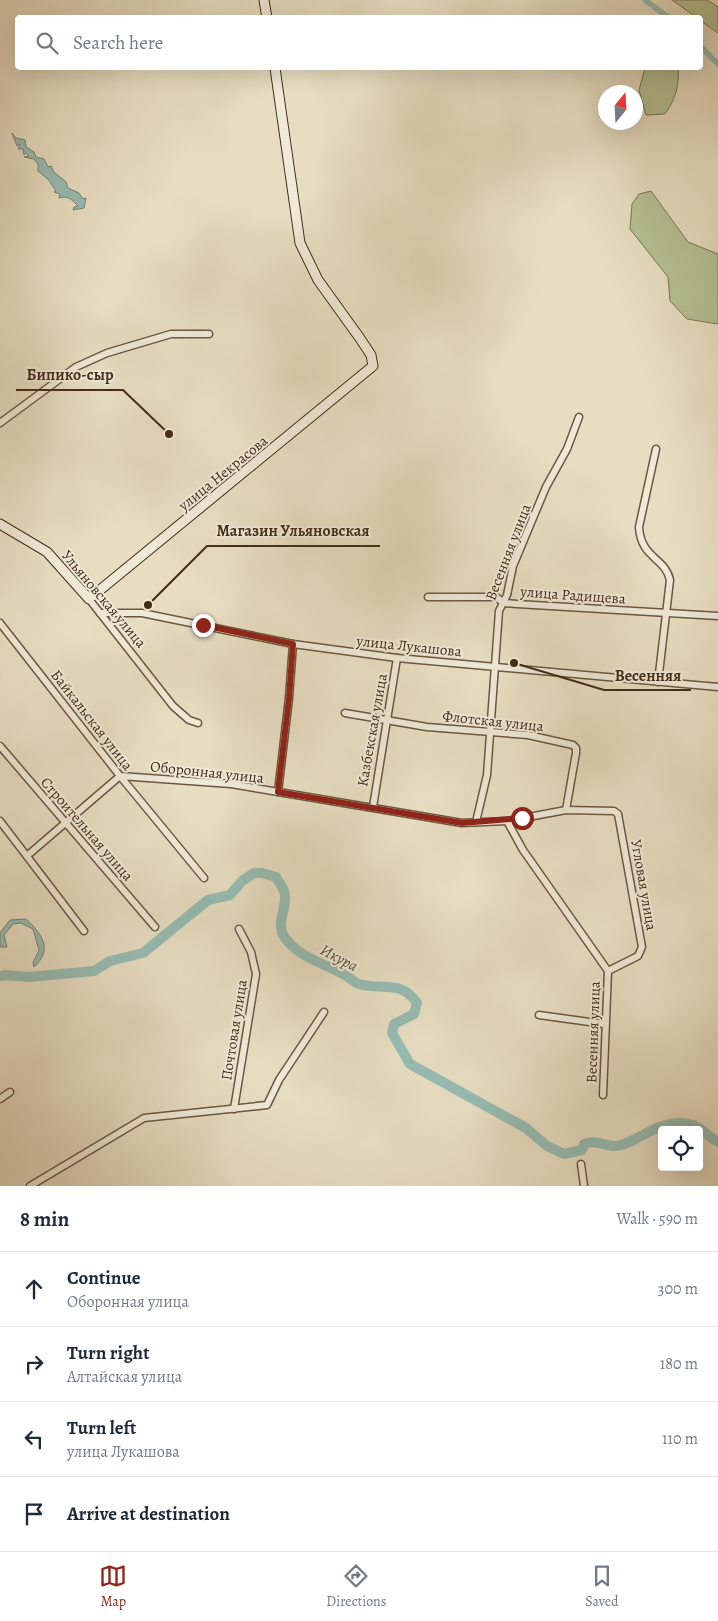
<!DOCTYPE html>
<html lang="en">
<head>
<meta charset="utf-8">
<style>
	:root { --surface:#fff; --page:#f2f2f3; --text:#1f2937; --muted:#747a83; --line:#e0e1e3; --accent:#8f2418 }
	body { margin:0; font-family:Alegreya,serif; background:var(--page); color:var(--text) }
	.controls { position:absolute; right:15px; bottom:15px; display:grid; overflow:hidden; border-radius:5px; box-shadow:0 5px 20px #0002 }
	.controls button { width:45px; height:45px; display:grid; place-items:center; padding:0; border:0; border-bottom:1px solid var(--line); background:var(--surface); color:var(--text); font:25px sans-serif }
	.compass { position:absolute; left:598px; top:85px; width:45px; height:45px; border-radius:50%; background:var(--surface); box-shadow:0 5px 20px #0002; rotate:18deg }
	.stop { position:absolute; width:15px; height:15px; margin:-11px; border:4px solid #8f2418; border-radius:50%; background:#fff }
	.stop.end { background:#8f2418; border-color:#fff; box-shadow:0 1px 5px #0008 }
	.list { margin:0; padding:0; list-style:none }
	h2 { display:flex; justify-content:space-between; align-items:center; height:65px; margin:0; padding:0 20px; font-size:21px }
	h2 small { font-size:16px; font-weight:400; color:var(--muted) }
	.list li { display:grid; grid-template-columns:32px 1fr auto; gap:15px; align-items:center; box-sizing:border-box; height:75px; padding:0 20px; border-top:1px solid var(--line) }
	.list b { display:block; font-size:19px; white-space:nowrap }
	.list p { margin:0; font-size:16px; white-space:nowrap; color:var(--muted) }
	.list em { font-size:16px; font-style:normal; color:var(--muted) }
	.icon { flex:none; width:28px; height:28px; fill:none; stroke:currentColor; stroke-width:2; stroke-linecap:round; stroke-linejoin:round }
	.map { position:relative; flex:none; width:718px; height:1186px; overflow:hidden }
	.search { position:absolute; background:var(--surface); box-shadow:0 5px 20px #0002; left:15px; right:15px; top:15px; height:55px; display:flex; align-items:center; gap:12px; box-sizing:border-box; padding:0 18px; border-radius:5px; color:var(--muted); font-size:19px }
	.sheet { height:365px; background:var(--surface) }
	nav { display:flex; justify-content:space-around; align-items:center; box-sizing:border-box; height:70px; border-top:1px solid var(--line); background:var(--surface); font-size:14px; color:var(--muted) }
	nav a { display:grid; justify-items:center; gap:2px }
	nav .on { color:var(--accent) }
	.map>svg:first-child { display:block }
	.green { fill:#b4c193; stroke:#7c7656 }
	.water { fill:#97bcb2; stroke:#758274 }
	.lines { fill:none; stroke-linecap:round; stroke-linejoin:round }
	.canal { stroke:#97bcb2; stroke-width:5.5 }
	.river { stroke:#97bcb2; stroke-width:10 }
	.street-casing { stroke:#6c5842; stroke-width:9 }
	.secondary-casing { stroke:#432c18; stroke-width:11 }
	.street { stroke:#efe9d7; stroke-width:6 }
	.secondary { stroke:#efe9d7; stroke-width:9 }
	.route { stroke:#8f2418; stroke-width:6 }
	.labels { text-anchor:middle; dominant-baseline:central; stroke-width:4; stroke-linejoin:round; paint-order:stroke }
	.street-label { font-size:15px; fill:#432c18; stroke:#efe9d7 }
	.water-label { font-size:16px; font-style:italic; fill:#58503e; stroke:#efe9d7 }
	.leader { fill:none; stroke:#432c18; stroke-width:2 }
	.callout-dot { fill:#432c18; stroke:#efe9d7; stroke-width:2 }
	.callout-label { font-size:16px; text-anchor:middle; font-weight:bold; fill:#432c18; stroke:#efe9d7; stroke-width:4; stroke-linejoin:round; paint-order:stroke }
</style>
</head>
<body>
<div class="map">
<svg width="718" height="1186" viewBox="0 0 718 1186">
	<rect width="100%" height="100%" fill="#e7ddc1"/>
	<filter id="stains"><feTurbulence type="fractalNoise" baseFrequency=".004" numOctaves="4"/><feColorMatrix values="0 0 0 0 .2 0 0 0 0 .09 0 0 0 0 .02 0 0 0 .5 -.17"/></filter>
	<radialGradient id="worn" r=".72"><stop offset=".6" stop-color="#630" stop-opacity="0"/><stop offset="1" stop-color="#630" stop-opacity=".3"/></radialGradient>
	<g class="green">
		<path d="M 672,0 L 707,0 L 718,7 L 718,33 L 701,21 L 700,18 L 696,17 Z"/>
		<path d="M 645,68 L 678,68 C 680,85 675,100 665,114 L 646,115 L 639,90 Z"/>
		<path d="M 651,191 L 688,242 L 718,254 L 718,324 L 687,319 L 670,301 L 668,277 L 630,229 L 632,204 L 639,194 Z"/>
	</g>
	<g class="water">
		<path d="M 12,133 L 16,138 L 25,140 L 26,147 L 34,152 L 36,157 L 44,159 L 48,167 L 51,166 L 54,172 L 66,182 L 68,188 L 79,193 L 83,199 L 86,198 L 84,208 L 73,210 L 74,207 L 78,206 C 73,201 69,195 59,198 L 60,194 L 54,192 L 56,191 L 48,179 L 38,171 L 38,164 L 34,159 L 24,157 L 29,156 L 26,153 L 24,155 L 23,149 L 18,149 L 20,144 L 17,146 Z"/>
		<path d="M 26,919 C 41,933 54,949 34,967 L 33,963 L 39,950 L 33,929 L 21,923 L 13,924 L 4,935 L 7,947 L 0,947 L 0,933 L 10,920 Z"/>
	</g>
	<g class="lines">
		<g class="canal">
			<path d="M 645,0 L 669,18"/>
			<path d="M 700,46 L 718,64"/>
		</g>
		<path class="river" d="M 0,976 L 5,975 L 29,977 L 94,971 L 110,961 L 143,953 L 208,900 L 230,895 L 242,881 L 254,873 L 262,873 L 276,877 C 278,881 282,886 284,891 C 289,907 274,923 285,938 C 301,959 325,963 346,976 C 351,978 354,983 359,984 C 384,991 400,979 417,1003 L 414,1014 L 394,1024 L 392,1033 L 410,1064 L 526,1128 L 547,1146 L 564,1154 L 582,1150 L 584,1144 C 595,1139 604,1146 615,1146 C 638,1144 657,1118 689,1124 C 702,1126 707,1137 718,1142"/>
		<defs>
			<g id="street">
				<path d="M 0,423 L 76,367 L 107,353 L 171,334 L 209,334"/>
				<path d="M 656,449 L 639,527 C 641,559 665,557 670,580 L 658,682"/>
				<path d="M 428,597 L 496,597 L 504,603 L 517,604 L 718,616"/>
				<path d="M 89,599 L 173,706 L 189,720 L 198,723"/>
				<path d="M 100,613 L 142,613 L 293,644 L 397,658 L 718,687"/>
				<path d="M 0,623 L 120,776 L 204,878"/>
				<path d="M 345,713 L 427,727 L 528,735 L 573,745 L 576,748 L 576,753 L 566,810"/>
				<path d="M 0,746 L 155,927"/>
				<path d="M 278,792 L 289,698 L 293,644"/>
				<path d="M 373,807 L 397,658"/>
				<path d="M 0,821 L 84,931"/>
				<path d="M 507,821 L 523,850 L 608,971 L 603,1095"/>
				<path d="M 476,822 L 487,775 L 499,611 L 507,595 L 513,566 L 546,487 L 567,449 L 579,417"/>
				<path d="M 28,855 L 120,776 L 231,784 L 462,823 L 507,821 L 566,810 L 614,811 L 618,814 L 642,947 L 638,956 L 608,971"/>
				<path d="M 539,1015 L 604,1024"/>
				<path d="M 0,1099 L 10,1092"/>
				<path d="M 234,1109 L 256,974 L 251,952 L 239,929"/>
				<path d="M 581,1164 L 584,1186"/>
				<path d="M 30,1186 L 144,1118 L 267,1105 L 279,1080 L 324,1012"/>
			</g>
			<g id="secondary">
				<path d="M 264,0 L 267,18"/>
				<path d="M 0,524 L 47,552 L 89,599 L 373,366 L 371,355 L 359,337 L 318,280 L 300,243 L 275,68"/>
			</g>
		</defs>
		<use href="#street" class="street-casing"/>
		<use href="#secondary" class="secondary-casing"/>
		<use href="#street" class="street"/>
		<use href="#secondary" class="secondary"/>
	</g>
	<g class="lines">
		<path class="route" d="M 203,625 L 293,644 L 289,698 L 278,792 L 462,823 L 522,818"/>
	</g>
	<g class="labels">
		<g class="street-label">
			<text transform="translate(223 473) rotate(-39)">улица Некрасова</text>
			<text transform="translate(508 552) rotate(-69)">Весенняя улица</text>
			<text transform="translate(573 595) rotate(4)">улица Радищева</text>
			<text transform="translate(104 599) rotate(50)">Ульяновская улица</text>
			<text transform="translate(409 646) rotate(6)">улица Лукашова</text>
			<text transform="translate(92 720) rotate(52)">Байкальская улица</text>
			<text transform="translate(493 721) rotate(6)">Флотская улица</text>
			<text transform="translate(372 730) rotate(-80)">Казбекская улица</text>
			<text transform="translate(207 772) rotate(6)">Оборонная улица</text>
			<text transform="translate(87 829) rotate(49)">Строительная улица</text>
			<text transform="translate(644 885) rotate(80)">Угловая улица</text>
			<text transform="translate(234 1030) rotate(-81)">Почтовая улица</text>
			<text transform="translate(593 1032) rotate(-88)">Весенняя улица</text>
		</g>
		<g class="water-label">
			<text transform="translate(339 958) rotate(28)">Икура</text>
		</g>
	</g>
	<path class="leader" d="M169 434L123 390H16M148 605L207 546H380M514 663L604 690H691"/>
	<g class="callout-dot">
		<circle cx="169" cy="434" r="5"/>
		<circle cx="148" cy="605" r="5"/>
		<circle cx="514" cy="663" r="5"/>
	</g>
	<g class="callout-label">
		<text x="70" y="380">Бипико-сыр</text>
		<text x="293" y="536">Магазин Ульяновская</text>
		<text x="648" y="681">Весенняя</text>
	</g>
	<rect width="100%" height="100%" filter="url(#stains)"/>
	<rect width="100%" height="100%" fill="url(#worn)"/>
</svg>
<div class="controls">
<button><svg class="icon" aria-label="locate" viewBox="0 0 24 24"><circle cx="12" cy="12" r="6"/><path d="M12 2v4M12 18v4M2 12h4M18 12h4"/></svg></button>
</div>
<svg class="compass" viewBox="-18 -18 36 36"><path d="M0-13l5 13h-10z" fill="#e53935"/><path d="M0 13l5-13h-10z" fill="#747a83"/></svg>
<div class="stop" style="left:522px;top:818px"></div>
<div class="stop end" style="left:203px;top:625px"></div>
<div class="search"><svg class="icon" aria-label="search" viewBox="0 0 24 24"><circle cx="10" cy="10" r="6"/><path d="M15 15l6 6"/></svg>Search here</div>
</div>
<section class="sheet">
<h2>8 min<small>Walk · 590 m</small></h2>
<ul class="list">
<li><svg class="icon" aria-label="ahead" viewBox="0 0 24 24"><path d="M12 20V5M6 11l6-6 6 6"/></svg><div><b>Continue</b><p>Оборонная улица</p></div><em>300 m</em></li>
<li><svg class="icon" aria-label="right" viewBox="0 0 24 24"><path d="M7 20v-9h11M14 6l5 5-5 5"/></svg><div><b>Turn right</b><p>Алтайская улица</p></div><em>180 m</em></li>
<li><svg class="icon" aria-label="left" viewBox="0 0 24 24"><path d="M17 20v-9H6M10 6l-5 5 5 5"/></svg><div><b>Turn left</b><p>улица Лукашова</p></div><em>110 m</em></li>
<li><svg class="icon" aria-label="arrive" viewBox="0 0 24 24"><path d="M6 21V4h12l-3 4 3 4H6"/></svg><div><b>Arrive at destination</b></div></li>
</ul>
</section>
<nav>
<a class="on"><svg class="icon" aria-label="map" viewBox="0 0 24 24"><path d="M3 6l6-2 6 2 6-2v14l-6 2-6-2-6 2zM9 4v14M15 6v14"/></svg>Map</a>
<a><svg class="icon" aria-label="directions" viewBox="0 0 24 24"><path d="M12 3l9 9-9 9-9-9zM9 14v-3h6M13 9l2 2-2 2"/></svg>Directions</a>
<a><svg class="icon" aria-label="saved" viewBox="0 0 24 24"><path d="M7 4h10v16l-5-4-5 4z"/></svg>Saved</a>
</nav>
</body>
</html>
